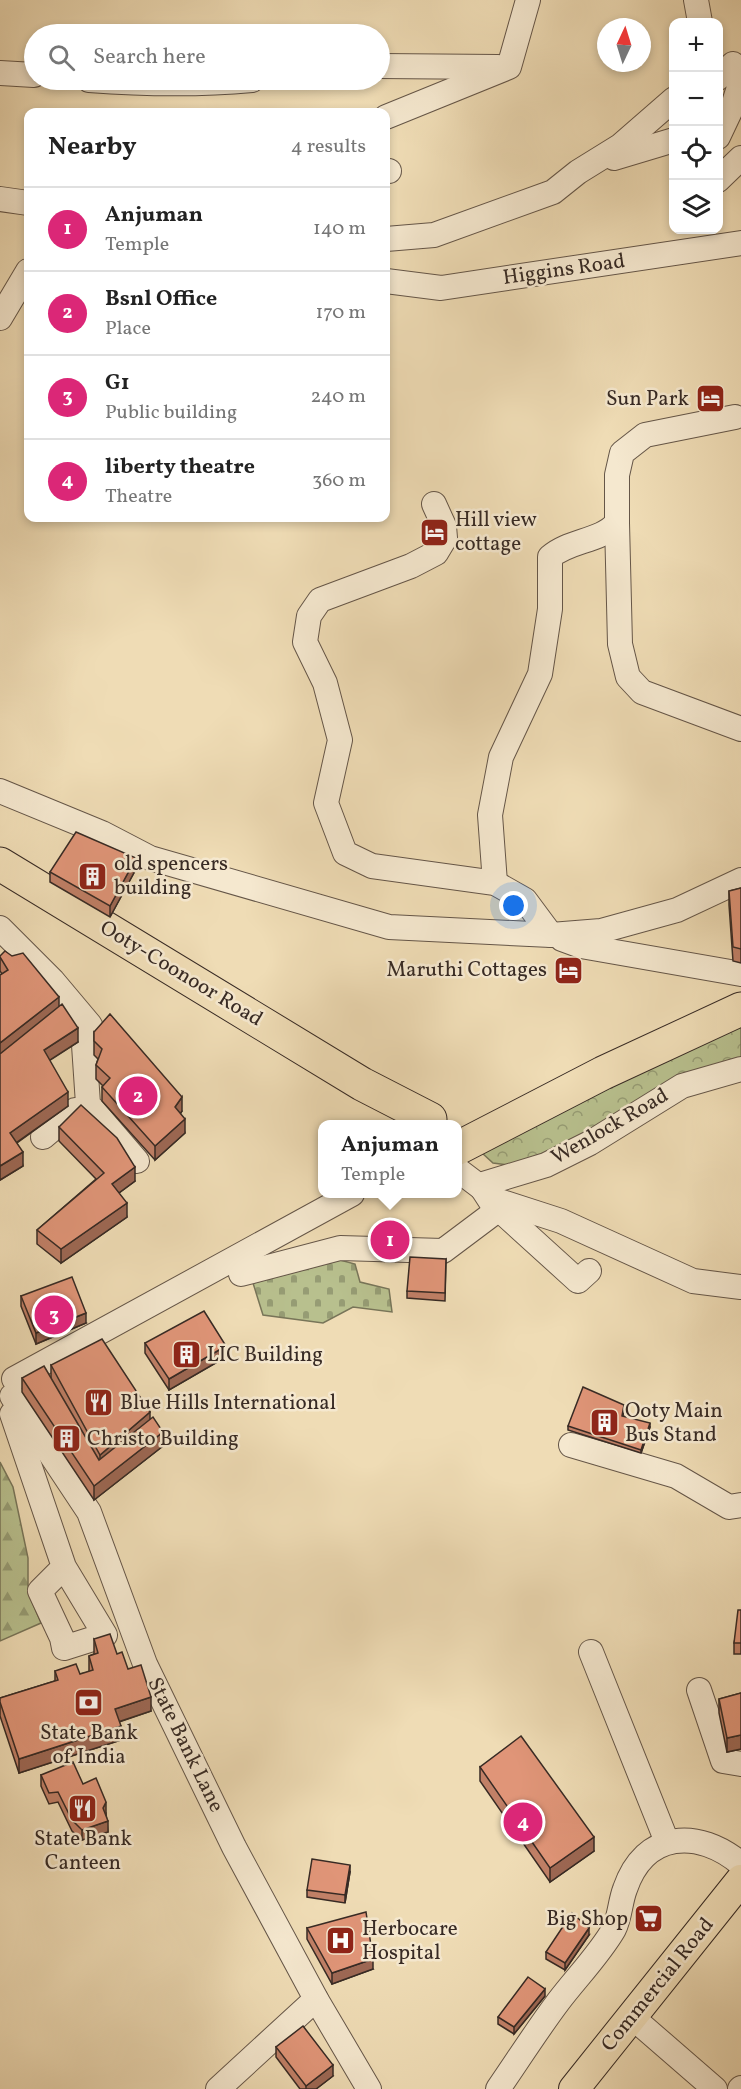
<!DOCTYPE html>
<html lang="en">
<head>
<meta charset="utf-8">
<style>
	:root { --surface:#fff; --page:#f6f6f6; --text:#222; --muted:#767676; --line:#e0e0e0; --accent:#db2777 }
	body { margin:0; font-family:Vollkorn,serif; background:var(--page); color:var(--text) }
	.controls { position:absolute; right:18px; top:18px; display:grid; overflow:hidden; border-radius:12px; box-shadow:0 3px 9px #0003 }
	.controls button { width:54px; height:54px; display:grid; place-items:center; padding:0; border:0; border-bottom:2px solid var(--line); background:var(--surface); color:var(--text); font:30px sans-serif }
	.compass { position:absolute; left:597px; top:18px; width:54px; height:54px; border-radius:50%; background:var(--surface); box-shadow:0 3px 9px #0003; rotate:4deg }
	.you { position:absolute; left:514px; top:906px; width:21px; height:21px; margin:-15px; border:4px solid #fff; border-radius:50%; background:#1a73e8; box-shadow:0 0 0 9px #1a73e833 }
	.badge { display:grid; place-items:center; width:39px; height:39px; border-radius:50%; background:var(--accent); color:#fff; font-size:20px; font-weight:700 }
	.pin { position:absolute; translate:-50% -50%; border:3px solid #fff; box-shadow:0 2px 6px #0006 }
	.popup { position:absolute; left:318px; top:1120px; width:144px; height:78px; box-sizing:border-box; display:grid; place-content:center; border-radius:12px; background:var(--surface); filter:drop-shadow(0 2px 4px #0005); font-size:20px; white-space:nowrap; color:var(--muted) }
	.popup b { font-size:22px; color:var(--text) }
	.popup::after { content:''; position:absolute; left:50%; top:100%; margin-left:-12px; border:12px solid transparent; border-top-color:var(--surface) }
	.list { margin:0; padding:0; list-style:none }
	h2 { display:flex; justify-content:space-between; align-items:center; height:78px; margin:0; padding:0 24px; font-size:26px }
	h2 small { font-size:20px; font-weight:400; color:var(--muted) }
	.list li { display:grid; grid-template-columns:39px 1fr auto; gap:18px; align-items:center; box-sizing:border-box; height:84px; padding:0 24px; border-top:2px solid var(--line) }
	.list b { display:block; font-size:22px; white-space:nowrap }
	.list p { margin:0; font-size:20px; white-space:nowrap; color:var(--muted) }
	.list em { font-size:20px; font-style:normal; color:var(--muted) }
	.icon { flex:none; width:33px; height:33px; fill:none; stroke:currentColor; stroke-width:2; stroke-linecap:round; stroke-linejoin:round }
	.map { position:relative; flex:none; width:741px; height:2089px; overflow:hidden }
	.search { position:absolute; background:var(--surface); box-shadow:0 3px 9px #0003; left:24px; top:24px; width:366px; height:66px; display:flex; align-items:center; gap:15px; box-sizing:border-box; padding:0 21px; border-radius:33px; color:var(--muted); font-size:22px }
	.panel { position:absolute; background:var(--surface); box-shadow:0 3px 9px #0003; left:24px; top:108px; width:366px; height:414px; border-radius:12px }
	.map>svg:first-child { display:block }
	.forest { fill:url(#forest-firs); stroke:#787559; stroke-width:1.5 }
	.cemetery { fill:url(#cemetery-stones); stroke:#787559; stroke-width:1.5 }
	.park { fill:url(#park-crowns); stroke:#787559; stroke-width:1.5 }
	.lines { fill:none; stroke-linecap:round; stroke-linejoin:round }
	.minor-casing { stroke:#655648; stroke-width:26 }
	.major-casing { stroke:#372a24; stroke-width:32 }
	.highway-casing { stroke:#372a24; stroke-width:35 }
	.minor { stroke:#f5e8cf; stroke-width:24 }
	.major { stroke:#efdcb5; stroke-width:30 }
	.highway { stroke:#efdcb5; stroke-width:33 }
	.wall { fill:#c18067; stroke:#372a24; stroke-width:1.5 }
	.shaded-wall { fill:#9d6854; stroke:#372a24; stroke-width:1.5 }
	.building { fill:#e09578; stroke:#372a24; stroke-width:1.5 }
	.labels { text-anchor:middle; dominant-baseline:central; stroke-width:5; stroke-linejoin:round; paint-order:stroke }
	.street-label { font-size:21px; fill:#372a24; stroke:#f5e8cf }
	.poi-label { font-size:21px; fill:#372a24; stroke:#f5e8cf; text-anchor:start }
</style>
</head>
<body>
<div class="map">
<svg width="741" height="2089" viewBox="0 0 741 2089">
	<defs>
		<pattern id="forest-firs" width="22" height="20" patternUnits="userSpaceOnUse" patternTransform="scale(1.5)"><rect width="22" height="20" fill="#b8c08e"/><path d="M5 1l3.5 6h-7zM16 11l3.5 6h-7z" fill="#969c74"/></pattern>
		<pattern id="cemetery-stones" width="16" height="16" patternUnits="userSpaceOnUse" patternTransform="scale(1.5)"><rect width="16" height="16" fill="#b8c08e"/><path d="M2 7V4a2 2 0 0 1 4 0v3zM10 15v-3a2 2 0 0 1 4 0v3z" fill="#969c74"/></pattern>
		<pattern id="park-crowns" width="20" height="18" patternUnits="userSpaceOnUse" patternTransform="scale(1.5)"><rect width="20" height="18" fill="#b8c08e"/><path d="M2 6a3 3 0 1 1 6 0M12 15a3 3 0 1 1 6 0" fill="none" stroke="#969c74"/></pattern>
	</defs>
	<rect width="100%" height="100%" fill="#efdcb5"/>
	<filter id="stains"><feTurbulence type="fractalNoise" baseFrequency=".00333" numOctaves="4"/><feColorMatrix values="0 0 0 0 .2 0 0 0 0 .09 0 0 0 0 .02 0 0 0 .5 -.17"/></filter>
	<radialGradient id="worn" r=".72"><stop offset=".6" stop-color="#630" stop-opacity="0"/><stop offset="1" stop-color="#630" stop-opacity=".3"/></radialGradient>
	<path class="forest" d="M 0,1462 L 13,1487 L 28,1558 L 28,1592 L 41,1623 L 0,1641 Z"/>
	<path class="cemetery" d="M 340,1260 L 355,1264 L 360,1282 L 389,1289 L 392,1312 L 353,1307 L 323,1323 L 263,1315 L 253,1283 Z"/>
	<path class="park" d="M 741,1021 L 741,1064 L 516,1166 L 493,1163 L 482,1153 Z"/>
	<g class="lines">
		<defs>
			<g id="minor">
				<path d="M 696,0 L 700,22"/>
				<path d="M 380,66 L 498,67"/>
				<path d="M 0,73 L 34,75"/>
				<path d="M 718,78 L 733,64 L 740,84 L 734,103 L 718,137"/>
				<path d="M 89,80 C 143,84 198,85 252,80"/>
				<path d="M 386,117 L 509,67 L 528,0"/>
				<path d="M 614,158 L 674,140"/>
				<path d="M 386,171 L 389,171"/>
				<path d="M 718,180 L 741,158"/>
				<path d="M 0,199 L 28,203"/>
				<path d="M 386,239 L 434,235 L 553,192 L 578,172 L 620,146 L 674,99"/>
				<path d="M 386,281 L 441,288 L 741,243"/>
				<path d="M 0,318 L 28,271"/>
				<path d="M 617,523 L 620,644 L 628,677 L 642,692 L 741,729"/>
				<path d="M 0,791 L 102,833 L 150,858 L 389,927 L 551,935 L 525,900 L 495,883 L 372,866 L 345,853 L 326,803 L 340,740 L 325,683 L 305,642 L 309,616 L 320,600 L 411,566 L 436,553 L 445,538 L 444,526 L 434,504"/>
				<path d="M 495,883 L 490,815 L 501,757 L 540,674 L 550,609 L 550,557 C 569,540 600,542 617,523 L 617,475 L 622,453 L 645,435 L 735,417"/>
				<path d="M 0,928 L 53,981 L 90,1025 L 84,1045 L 88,1104 L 137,1161"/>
				<path d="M 551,935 L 601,931 L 677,910 L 741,880"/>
				<path d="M 562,939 L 581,946 L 741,974"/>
				<path d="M 43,1137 L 75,1110"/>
				<path d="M 458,1170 L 499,1201 L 561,1221 L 693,1281 L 741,1287"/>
				<path d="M 589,1271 L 578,1281 L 491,1202 L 480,1185 L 546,1165 L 590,1143 L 682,1086 L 741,1069"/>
				<path d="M 241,1274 L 340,1248 L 443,1251 L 499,1209"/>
				<path d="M 14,1379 L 352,1194"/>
				<path d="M 12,1396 L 89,1512 L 145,1664 L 234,1847 L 316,1999 L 369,2089"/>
				<path d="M 12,1414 L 64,1567 L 105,1635 L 64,1648 L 62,1638 L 40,1591 L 64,1567"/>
				<path d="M 571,1445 L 676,1476 L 729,1507 L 741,1505"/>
				<path d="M 591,1652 L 667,1842"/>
				<path d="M 699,1690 L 723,1761 L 741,1764"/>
				<path d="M 632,2017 L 715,2089"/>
				<path d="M 218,2089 L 316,1999"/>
				<path d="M 498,2089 C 518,2060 537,2030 558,2002 C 576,1978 599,1955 614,1929 C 620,1917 620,1902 625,1889 C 645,1831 698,1828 741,1864"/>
				<path d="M 740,2089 L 741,2088"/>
			</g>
			<path id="major" d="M 574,2089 L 741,1880"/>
			<g id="highway">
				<path d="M 0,864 L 362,1084 L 430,1119"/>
				<path d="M 458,1148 L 603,1073 L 741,1009"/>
			</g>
		</defs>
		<use href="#minor" class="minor-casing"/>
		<use href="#major" class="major-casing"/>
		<use href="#highway" class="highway-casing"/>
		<use href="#minor" class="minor"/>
		<use href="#major" class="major"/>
		<use href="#highway" class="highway"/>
	</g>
	<g class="wall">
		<path d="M 136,869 L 110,917 L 50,882 L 50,872 Z"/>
		<path d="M 741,888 L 741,963 L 733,961 L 729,905 L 729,891 Z"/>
		<path d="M 0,956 L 59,1006 L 78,1042 L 49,1060 L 68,1106 L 17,1143 L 23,1166 L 0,1180 L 2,974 L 0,971 Z"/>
		<path d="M 94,1032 L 182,1111 L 180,1114 L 185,1133 L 155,1160 L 102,1101 L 102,1087 L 103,1086 L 96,1079 L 96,1065 L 98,1059 L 94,1055 Z"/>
		<path d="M 59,1127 L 135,1181 L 119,1193 L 127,1217 L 61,1263 L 37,1244 L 37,1230 L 96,1179 L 59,1141 Z"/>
		<path d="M 446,1259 L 445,1301 L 407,1298 L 407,1291 Z"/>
		<path d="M 21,1296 L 86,1323 L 36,1344 L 21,1306 Z"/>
		<path d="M 145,1343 L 226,1357 L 169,1390 L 145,1353 Z"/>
		<path d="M 51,1365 L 150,1419 L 163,1446 L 94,1500 L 22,1392 L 22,1378 L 51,1378 Z"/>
		<path d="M 624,1409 L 623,1416 L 650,1427 L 641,1453 L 568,1430 L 568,1426 Z"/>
		<path d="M 741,1610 L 741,1654 L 734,1654 L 734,1643 Z"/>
		<path d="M 94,1639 L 117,1654 L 128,1669 L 151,1711 L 119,1722 L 121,1740 L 19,1773 L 0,1716 L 0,1698 L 55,1681 L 55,1671 L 80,1674 L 89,1672 L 89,1656 L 94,1654 Z"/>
		<path d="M 741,1693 L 741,1749 L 727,1752 L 719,1713 L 719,1699 Z"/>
		<path d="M 480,1767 L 594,1851 L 550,1882 L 480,1781 Z"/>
		<path d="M 41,1775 L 83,1784 L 106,1813 L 108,1832 L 82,1840 L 72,1831 L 58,1802 L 49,1804 L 41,1786 Z"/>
		<path d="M 350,1872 L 345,1903 L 307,1897 L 307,1890 Z"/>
		<path d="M 307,1928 L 373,1969 L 332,1984 L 307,1939 Z"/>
		<path d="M 589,1935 L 565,1970 L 546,1959 L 546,1952 Z"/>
		<path d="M 545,1996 L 514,2034 L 498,2024 L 498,2017 Z"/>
		<path d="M 276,2047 L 333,2076 L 316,2089 L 300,2089 L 276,2057 Z"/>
	</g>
	<g class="shaded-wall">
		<path d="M 136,858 L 136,869 L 110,917 L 110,906 Z"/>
		<path d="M 59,997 L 59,1011 L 0,1057 L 0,1043 Z"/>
		<path d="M 78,1028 L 78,1042 L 44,1064 L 44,1050 Z"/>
		<path d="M 68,1092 L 68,1106 L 10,1147 L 10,1133 Z"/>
		<path d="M 182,1097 L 182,1111 L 175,1121 L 175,1107 Z"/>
		<path d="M 185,1119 L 185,1133 L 155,1160 L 155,1146 Z"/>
		<path d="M 23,1152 L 23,1166 L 0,1180 L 0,1166 Z"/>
		<path d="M 135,1167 L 135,1181 L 112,1198 L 112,1184 Z"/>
		<path d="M 127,1203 L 127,1217 L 61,1263 L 61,1249 Z"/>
		<path d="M 86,1313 L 86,1323 L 36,1344 L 36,1333 Z"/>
		<path d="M 226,1346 L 226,1357 L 169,1390 L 169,1379 Z"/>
		<path d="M 150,1412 L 150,1426 L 100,1469 L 100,1455 Z"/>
		<path d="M 650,1423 L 650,1427 L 641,1453 L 641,1450 Z"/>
		<path d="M 163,1432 L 163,1446 L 94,1500 L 94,1486 Z"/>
		<path d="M 151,1697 L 151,1711 L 115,1723 L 115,1709 Z"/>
		<path d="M 121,1726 L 121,1740 L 19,1773 L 19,1759 Z"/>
		<path d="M 741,1735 L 741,1749 L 727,1752 L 727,1738 Z"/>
		<path d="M 106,1802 L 106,1813 L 103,1819 L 103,1808 Z"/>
		<path d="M 108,1821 L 108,1832 L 82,1840 L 82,1830 Z"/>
		<path d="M 594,1837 L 594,1851 L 550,1882 L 550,1868 Z"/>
		<path d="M 350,1865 L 350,1872 L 345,1903 L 345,1895 Z"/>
		<path d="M 589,1928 L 589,1935 L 565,1970 L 565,1963 Z"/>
		<path d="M 373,1959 L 373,1969 L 332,1984 L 332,1973 Z"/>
		<path d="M 545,1989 L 545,1996 L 514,2034 L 514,2027 Z"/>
		<path d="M 333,2065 L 333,2076 L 316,2089 L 306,2089 L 306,2086 Z"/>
	</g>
	<g class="building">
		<path d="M 76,832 L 136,858 L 110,906 L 50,872 Z"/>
		<path d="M 741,888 L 741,949 L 733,947 L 729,891 Z"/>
		<path d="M 5,951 L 12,956 L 23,953 L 59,997 L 0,1043 L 0,975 L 8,970 L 0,957 L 0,956 Z"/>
		<path d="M 62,1004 L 78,1028 L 44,1050 L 68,1092 L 10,1133 L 23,1152 L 0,1166 L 0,1054 Z"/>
		<path d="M 110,1014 L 182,1097 L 175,1107 L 185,1119 L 155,1146 L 102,1087 L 110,1078 L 96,1065 L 102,1049 L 94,1041 L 94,1032 Z"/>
		<path d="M 81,1105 L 117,1138 L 135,1167 L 112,1184 L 127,1203 L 61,1249 L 37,1230 L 104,1173 L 59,1127 Z"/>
		<path d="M 410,1257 L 446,1259 L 445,1293 L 407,1291 Z"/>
		<path d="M 72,1277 L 86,1313 L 36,1333 L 21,1296 Z"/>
		<path d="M 204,1311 L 226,1346 L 169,1379 L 145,1343 Z"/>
		<path d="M 102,1339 L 150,1412 L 100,1455 L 51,1365 Z"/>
		<path d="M 44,1366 L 99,1460 L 153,1417 L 163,1432 L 94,1486 L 22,1378 Z"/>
		<path d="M 583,1387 L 624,1405 L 622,1416 L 650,1423 L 641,1450 L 568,1426 Z"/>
		<path d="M 738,1610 L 741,1610 L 741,1643 L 734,1643 Z"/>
		<path d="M 110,1634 L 117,1654 L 122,1652 L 128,1669 L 141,1665 L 151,1697 L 115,1709 L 121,1726 L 19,1759 L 0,1702 L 0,1698 L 58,1680 L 55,1671 L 76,1664 L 80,1674 L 93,1670 L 89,1656 L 98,1653 L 94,1639 Z"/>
		<path d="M 741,1693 L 741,1735 L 727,1738 L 719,1699 Z"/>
		<path d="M 521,1736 L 594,1837 L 550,1868 L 480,1767 Z"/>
		<path d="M 73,1762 L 83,1784 L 96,1778 L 106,1802 L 103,1808 L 108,1821 L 82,1830 L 72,1820 L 58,1792 L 49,1793 L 41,1775 Z"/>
		<path d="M 312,1859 L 350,1865 L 345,1895 L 307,1890 Z"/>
		<path d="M 366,1912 L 373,1959 L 332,1973 L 307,1928 Z"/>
		<path d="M 572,1913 L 589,1928 L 565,1963 L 546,1952 Z"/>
		<path d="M 528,1977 L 545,1989 L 514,2027 L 498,2017 Z"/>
		<path d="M 303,2026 L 333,2065 L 306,2086 L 276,2047 Z"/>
	</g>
	<defs>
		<symbol id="hotel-square" viewBox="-11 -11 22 22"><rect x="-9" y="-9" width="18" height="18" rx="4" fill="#8f2418" stroke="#f5e8cf"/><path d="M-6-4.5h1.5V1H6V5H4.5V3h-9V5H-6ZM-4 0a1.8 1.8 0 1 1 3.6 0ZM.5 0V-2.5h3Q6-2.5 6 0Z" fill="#fff"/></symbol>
		<symbol id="building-square" viewBox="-11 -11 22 22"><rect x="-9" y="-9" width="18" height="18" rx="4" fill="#8f2418" stroke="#f5e8cf"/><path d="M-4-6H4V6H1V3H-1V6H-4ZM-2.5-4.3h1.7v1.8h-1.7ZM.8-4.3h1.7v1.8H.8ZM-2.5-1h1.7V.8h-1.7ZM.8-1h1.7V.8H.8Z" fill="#fff"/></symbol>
		<symbol id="restaurant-square" viewBox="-11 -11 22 22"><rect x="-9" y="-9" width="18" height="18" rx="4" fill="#8f2418" stroke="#f5e8cf"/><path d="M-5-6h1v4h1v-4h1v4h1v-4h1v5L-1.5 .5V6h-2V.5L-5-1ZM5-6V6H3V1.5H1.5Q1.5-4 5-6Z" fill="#fff"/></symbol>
		<symbol id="bank-square" viewBox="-11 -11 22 22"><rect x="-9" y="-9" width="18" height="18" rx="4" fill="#8f2418" stroke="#f5e8cf"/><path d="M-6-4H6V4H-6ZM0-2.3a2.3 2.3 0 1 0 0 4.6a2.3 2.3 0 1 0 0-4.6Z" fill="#fff"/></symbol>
		<symbol id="supermarket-square" viewBox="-11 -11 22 22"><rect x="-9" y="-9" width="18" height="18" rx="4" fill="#8f2418" stroke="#f5e8cf"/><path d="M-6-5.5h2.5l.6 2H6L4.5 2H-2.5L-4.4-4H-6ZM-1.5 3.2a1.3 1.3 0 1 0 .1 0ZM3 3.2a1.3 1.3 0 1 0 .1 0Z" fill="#fff"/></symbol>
		<symbol id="hospital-square" viewBox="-11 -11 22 22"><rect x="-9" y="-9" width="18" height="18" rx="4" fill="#8f2418" stroke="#f5e8cf"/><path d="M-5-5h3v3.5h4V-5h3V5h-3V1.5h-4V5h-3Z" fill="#fff"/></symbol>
	</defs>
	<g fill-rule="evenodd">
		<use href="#hotel-square" x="694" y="382" width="33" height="33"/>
		<use href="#hotel-square" x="418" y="516" width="33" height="33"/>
		<use href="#building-square" x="76" y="860" width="33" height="33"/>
		<use href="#hotel-square" x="552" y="954" width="33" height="33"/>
		<use href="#building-square" x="170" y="1338" width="33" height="33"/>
		<use href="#restaurant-square" x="82" y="1386" width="33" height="33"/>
		<use href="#building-square" x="588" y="1406" width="33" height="33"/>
		<use href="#building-square" x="50" y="1422" width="33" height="33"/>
		<use href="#bank-square" x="72" y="1686" width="33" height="33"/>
		<use href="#restaurant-square" x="66" y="1792" width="33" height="33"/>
		<use href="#supermarket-square" x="632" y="1902" width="33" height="33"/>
		<use href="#hospital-square" x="324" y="1924" width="33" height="33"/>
	</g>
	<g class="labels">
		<g class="street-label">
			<text transform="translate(564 270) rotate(-8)">Higgins Road</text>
			<text transform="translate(181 974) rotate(31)">Ooty-Coonoor Road</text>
			<text transform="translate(610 1127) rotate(-30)">Wenlock Road</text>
			<text transform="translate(185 1745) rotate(64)">State Bank Lane</text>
			<text transform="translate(658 1985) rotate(-51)">Commercial Road</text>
		</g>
		<g class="poi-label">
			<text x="689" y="399" text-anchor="end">Sun Park</text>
			<text x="455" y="520">Hill view<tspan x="455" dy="24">cottage</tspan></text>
			<text x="114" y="864">old spencers<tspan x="114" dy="24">building</tspan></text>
			<text x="547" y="970" text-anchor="end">Maruthi Cottages</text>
			<text x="207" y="1355">LIC Building</text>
			<text x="120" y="1403">Blue Hills International</text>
			<text x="625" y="1411">Ooty Main<tspan x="625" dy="24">Bus Stand</tspan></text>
			<text x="87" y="1439">Christo Building</text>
			<text x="89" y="1733" text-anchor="middle">State Bank<tspan x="89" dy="24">of India</tspan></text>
			<text x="83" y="1839" text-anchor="middle">State Bank<tspan x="83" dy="24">Canteen</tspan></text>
			<text x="628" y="1919" text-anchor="end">Big Shop</text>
			<text x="362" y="1929">Herbocare<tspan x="362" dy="24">Hospital</tspan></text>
		</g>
	</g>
	<rect width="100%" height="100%" filter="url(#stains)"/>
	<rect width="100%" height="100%" fill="url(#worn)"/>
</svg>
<div class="controls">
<button>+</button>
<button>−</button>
<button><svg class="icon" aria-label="locate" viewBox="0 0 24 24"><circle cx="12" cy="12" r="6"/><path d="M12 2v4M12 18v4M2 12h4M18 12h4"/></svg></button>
<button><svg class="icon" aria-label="layers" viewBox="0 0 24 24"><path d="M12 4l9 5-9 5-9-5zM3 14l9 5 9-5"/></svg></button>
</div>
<svg class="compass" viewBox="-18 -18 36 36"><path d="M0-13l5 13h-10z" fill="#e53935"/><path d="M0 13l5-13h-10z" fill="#767676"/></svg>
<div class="you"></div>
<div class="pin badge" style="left:390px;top:1240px">1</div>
<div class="popup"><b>Anjuman</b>Temple</div>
<div class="pin badge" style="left:138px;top:1096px">2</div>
<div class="pin badge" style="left:54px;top:1315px">3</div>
<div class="pin badge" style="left:523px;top:1822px">4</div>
<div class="search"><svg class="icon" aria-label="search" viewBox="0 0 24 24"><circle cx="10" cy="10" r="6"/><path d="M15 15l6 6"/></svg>Search here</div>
<section class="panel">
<h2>Nearby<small>4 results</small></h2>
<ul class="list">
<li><span class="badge">1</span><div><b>Anjuman</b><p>Temple</p></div><em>140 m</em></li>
<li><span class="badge">2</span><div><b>Bsnl Office</b><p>Place</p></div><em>170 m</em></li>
<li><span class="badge">3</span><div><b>G1</b><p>Public building</p></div><em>240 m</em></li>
<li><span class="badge">4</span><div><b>liberty theatre</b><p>Theatre</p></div><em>360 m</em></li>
</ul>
</section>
</div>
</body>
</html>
